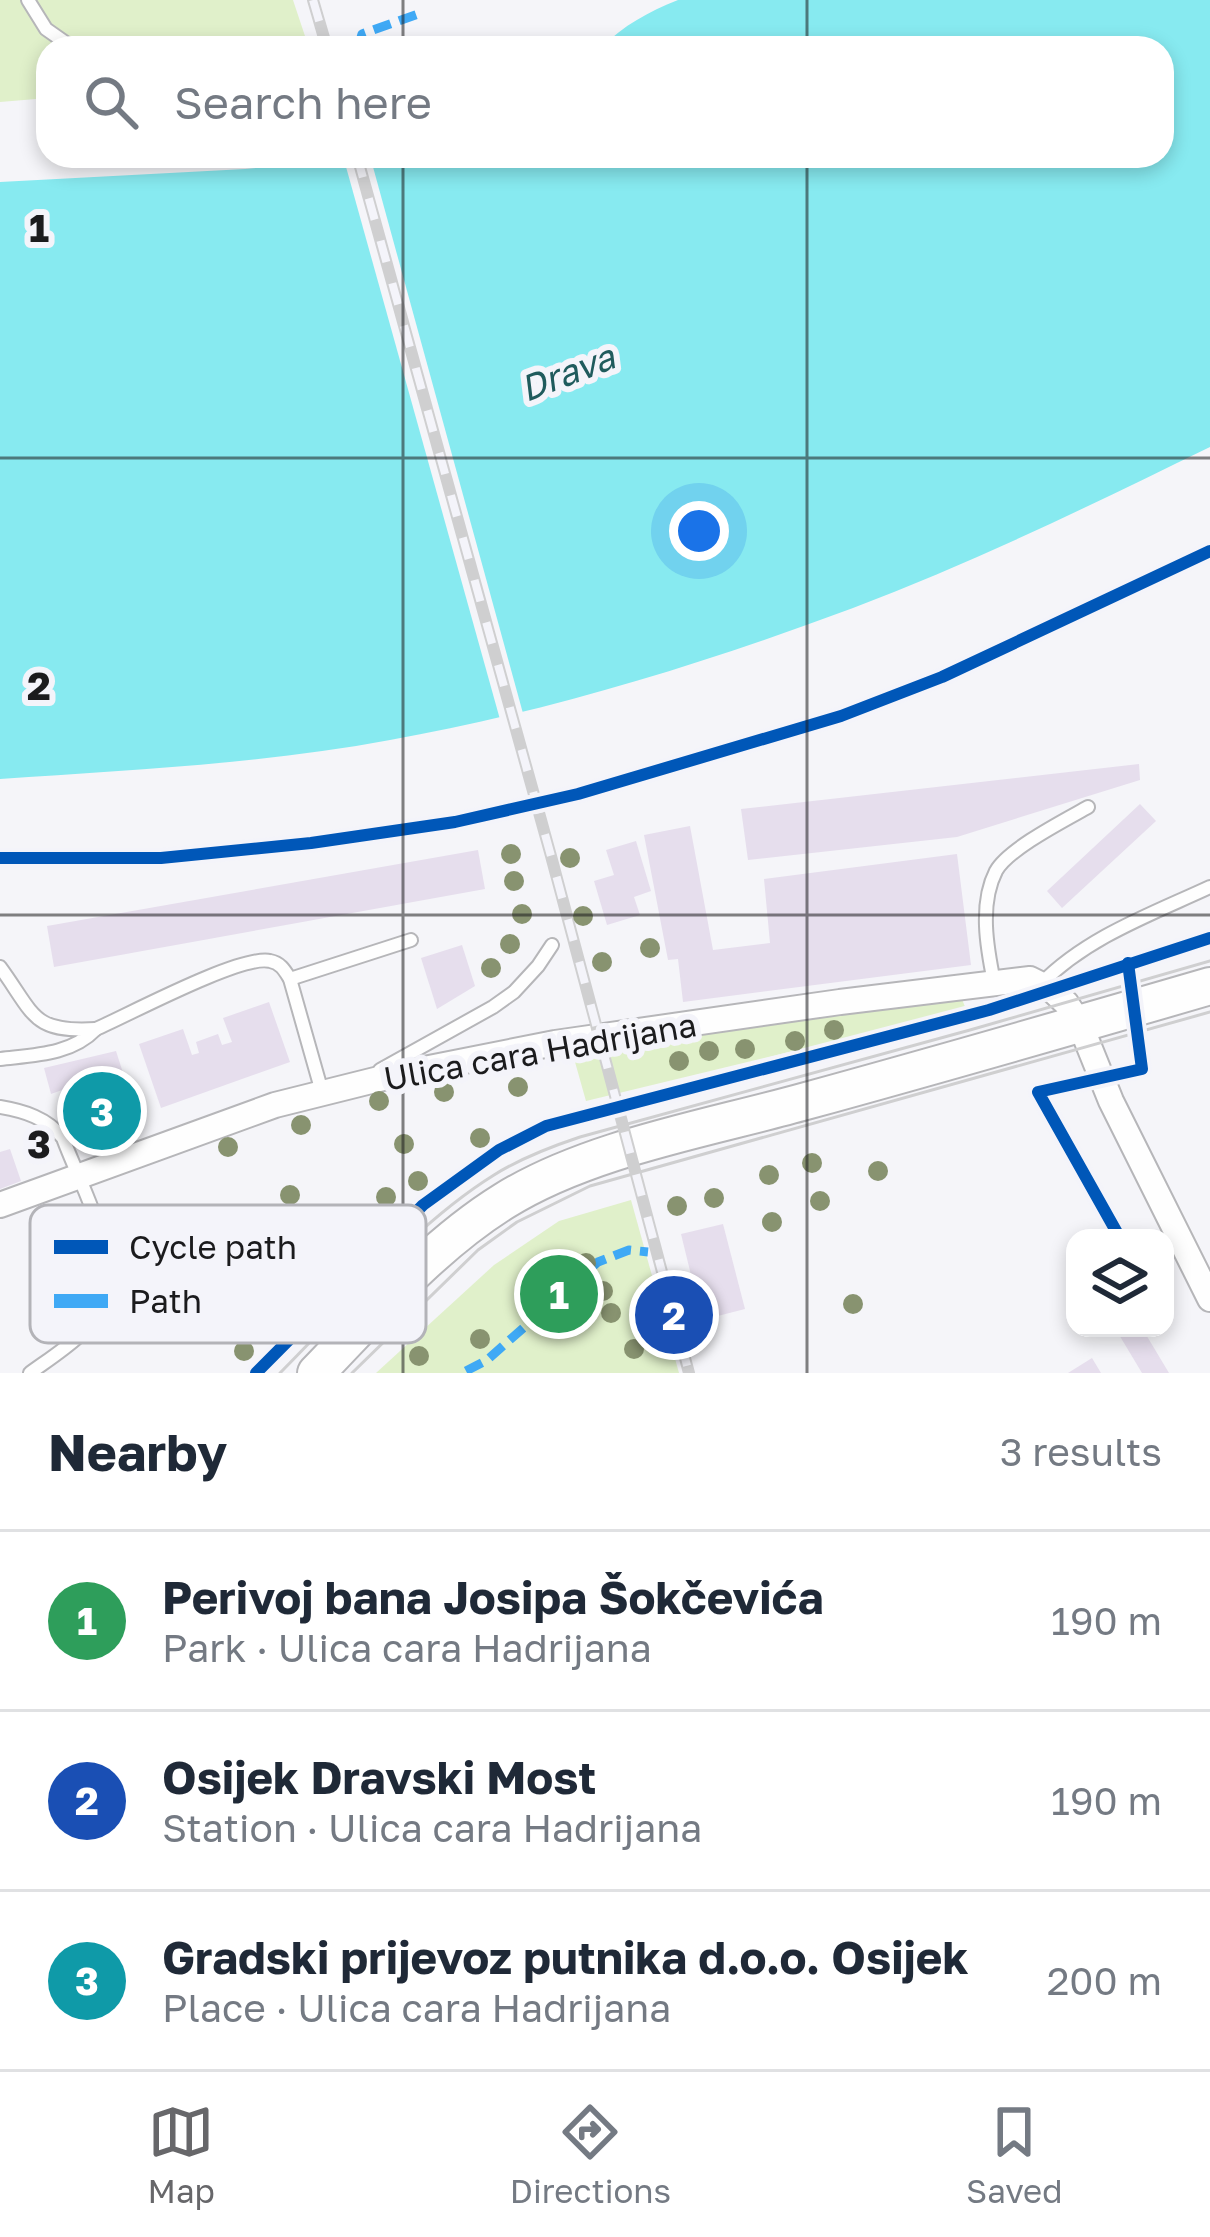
<!DOCTYPE html>
<html lang="en">
<head>
<meta charset="utf-8">
<style>
	:root { --surface:#fff; --page:#f6f6f7; --text:#1f2937; --muted:#747a83; --line:#e0e1e3; --accent:#67676a }
	body { margin:0; font-family:"Golos Text",sans-serif; background:var(--page); color:var(--text) }
	.controls { position:absolute; right:36px; bottom:36px; display:grid; overflow:hidden; border-radius:24px; box-shadow:0 6px 18px #0003 }
	.controls button { width:108px; height:108px; display:grid; place-items:center; padding:0; border:0; border-bottom:3px solid var(--line); background:var(--surface); color:var(--text); font:60px sans-serif }
	.you { position:absolute; left:699px; top:531px; width:42px; height:42px; margin:-30px; border:9px solid #fff; border-radius:50%; background:#1a73e8; box-shadow:0 0 0 18px #1a73e833 }
	.badge { display:grid; place-items:center; width:78px; height:78px; border-radius:50%; background:var(--accent); color:#fff; font-size:39px; font-weight:700 }
	.pin { position:absolute; translate:-50% -50%; border:6px solid #fff; box-shadow:0 3px 12px #0006 }
	.list { margin:0; padding:0; list-style:none }
	h2 { display:flex; justify-content:space-between; align-items:center; height:156px; margin:0; padding:0 48px; font-size:51px }
	h2 small { font-size:39px; font-weight:400; color:var(--muted) }
	.list li { display:grid; grid-template-columns:78px 1fr auto; gap:36px; align-items:center; box-sizing:border-box; height:180px; padding:0 48px; border-top:3px solid var(--line) }
	.list b { display:block; font-size:45px; white-space:nowrap }
	.list p { margin:0; font-size:39px; white-space:nowrap; color:var(--muted) }
	.list em { font-size:39px; font-style:normal; color:var(--muted) }
	.icon { flex:none; width:66px; height:66px; fill:none; stroke:currentColor; stroke-width:2; stroke-linecap:round; stroke-linejoin:round }
	.map { position:relative; flex:none; width:1210px; height:1373px; overflow:hidden }
	.search { position:absolute; background:var(--surface); box-shadow:0 6px 18px #0003; left:36px; right:36px; top:36px; height:132px; display:flex; align-items:center; gap:30px; box-sizing:border-box; padding:0 42px; border-radius:36px; color:var(--muted); font-size:45px }
	.sheet { height:696px; background:var(--surface) }
	nav { display:flex; justify-content:space-around; align-items:center; box-sizing:border-box; height:168px; border-top:3px solid var(--line); background:var(--surface); font-size:33px; color:var(--muted) }
	nav a { display:grid; justify-items:center; gap:6px }
	nav .on { color:var(--accent) }
	.map>svg:first-child { display:block }
	.green { fill:#e0f0ca }
	.water { fill:#87eaf0 }
	.pier { fill:#f5f5f9 }
	.building { fill:#e6deed }
	.lines { fill:none; stroke-linecap:round; stroke-linejoin:round }
	.lane-casing { stroke:#b6b6b9; stroke-width:16 }
	.street-casing { stroke:#b6b6b9; stroke-width:28 }
	.secondary-casing { stroke:#b6b6b9; stroke-width:40 }
	.lane { stroke:#fefefe; stroke-width:12 }
	.street { stroke:#fefefe; stroke-width:24 }
	.secondary { stroke:#fefefe; stroke-width:36 }
	.tram { stroke:#cfcfd0; stroke-width:3 }
	.rail-casing { stroke:#cfcfd0; stroke-width:12 }
	.rail { stroke:#f4f4fa; stroke-width:8; stroke-dasharray:22; stroke-linecap:butt }
	.quiet { stroke:#3fa9f5; stroke-width:9; stroke-dasharray:18 9; stroke-linecap:butt }
	.cycleway-casing { stroke:#f4f4fa; stroke-width:20 }
	.cycleway { stroke:#0057b8; stroke-width:12 }
	.tree { fill:#889370 }
	.grid { fill:none; stroke:#1b1b1d; stroke-width:3; stroke-opacity:0.55 }
	.labels { text-anchor:middle; dominant-baseline:central; stroke-width:12; stroke-linejoin:round; paint-order:stroke }
	.street-label { font-size:33px; fill:#1b1b1d; stroke:#f4f4fa }
	.water-label { font-size:36px; font-style:italic; fill:#205b5d; stroke:#f4f4fa }
	.key { fill:#f4f4fa; stroke:#b3b3b8; stroke-width:3 }
	.key-label { font-size:33px; fill:#1b1b1d }
	.grid-label { font-size:39px; text-anchor:middle; font-weight:bold; fill:#1b1b1d; stroke:#f4f4fa; stroke-width:12; stroke-linejoin:round; paint-order:stroke }
</style>
</head>
<body>
<div class="map">
<svg width="1210" height="1373" viewBox="0 0 1210 1373">
	<rect width="100%" height="100%" fill="#f5f5f9"/>
	<g class="green">
		<path d="M 0,0 L 293,0 L 309,48 L 48,48 L 48,98 L 0,102 Z"/>
		<path d="M 961,997 L 966,1009 L 586,1101 L 575,1062 L 576,1051 Z"/>
		<path d="M 631,1200 L 679,1373 L 376,1373 L 494,1265 L 559,1221 Z"/>
	</g>
	<path class="water" d="M 678,0 L 1210,0 L 1210,447 C 1093,504 975,562 853,608 C 703,664 547,712 390,740 C 261,764 130,770 0,779 L 0,182 L 245,169 L 377,156 L 1162,156 L 1162,48 L 601,48 C 624,25 648,12 678,0 Z"/>
	<path class="pier" d="M 343,156 L 370,156 L 524,717 L 501,723 Z"/>
	<g class="building">
		<path d="M 1139,764 L 1140,780 L 957,837 L 748,860 L 741,809 Z"/>
		<path d="M 1140,804 L 1156,821 L 1062,908 L 1047,891 Z"/>
		<path d="M 690,826 L 713,950 L 770,943 L 764,879 L 957,854 L 971,965 L 683,1002 L 678,959 L 668,960 L 644,835 Z"/>
		<path d="M 636,841 L 651,891 L 634,897 L 640,915 L 607,925 L 594,881 L 614,875 L 606,850 Z"/>
		<path d="M 478,850 L 485,889 L 54,967 L 47,926 Z"/>
		<path d="M 462,945 L 475,986 L 437,1009 L 421,958 Z"/>
		<path d="M 269,1002 L 290,1062 L 161,1108 L 139,1044 L 183,1029 L 192,1055 L 199,1053 L 196,1042 L 218,1034 L 222,1045 L 232,1042 L 223,1018 Z"/>
		<path d="M 116,1051 L 141,1129 L 82,1148 L 62,1090 L 51,1094 L 44,1068 Z"/>
		<path d="M 10,1149 L 21,1181 L 0,1189 L 0,1152 Z"/>
		<path d="M 723,1224 L 745,1309 L 702,1320 L 681,1234 Z"/>
		<path d="M 1115,1328 L 1142,1328 L 1169,1373 L 1142,1373 Z"/>
		<path d="M 1092,1358 L 1101,1373 L 1068,1373 Z"/>
	</g>
	<g class="lines">
		<defs>
			<g id="lane">
				<path d="M 28,0 L 46,29 L 73,48"/>
				<path d="M 0,967 C 35,1015 32,1033 96,1029 C 71,1055 34,1055 0,1059"/>
				<path d="M 290,979 L 411,940"/>
				<path d="M 994,982 C 987,948 979,904 996,871 C 1008,849 1065,820 1088,807"/>
				<path d="M 1041,984 C 1087,937 1152,914 1210,887"/>
				<path d="M 96,1029 C 128,1015 242,954 270,961 C 281,963 285,971 290,979 L 322,1092"/>
				<path d="M 380,1070 L 493,1007 L 514,992 L 538,966 L 552,945"/>
				<path d="M 0,1107 C 24,1111 47,1118 63,1138 C 78,1180 122,1258 105,1301 C 93,1332 56,1354 30,1373"/>
			</g>
			<path id="street" d="M 0,1205 L 275,1105 L 399,1074 L 555,1043 L 840,1002 L 1030,979 L 1052,990 L 1066,1003 L 1080,1024 L 1111,1101 L 1210,1299"/>
			<path id="secondary" d="M 316,1373 C 374,1313 433,1245 504,1201 C 589,1148 710,1128 806,1101 C 941,1064 1076,1025 1210,986"/>
		</defs>
		<use href="#lane" class="lane-casing"/>
		<use href="#street" class="street-casing"/>
		<use href="#secondary" class="secondary-casing"/>
		<use href="#lane" class="lane"/>
		<use href="#street" class="street"/>
		<use href="#secondary" class="secondary"/>
		<g class="tram">
			<path d="M 280,1373 C 346,1307 415,1224 494,1175 C 521,1158 550,1147 580,1137 L 970,1030 L 1210,961"/>
			<path d="M 352,1373 L 478,1250 L 517,1222 L 590,1186 L 1210,1012"/>
		</g>
		<defs>
			<g id="rail">
				<path d="M 313,0 L 327,48"/>
				<path d="M 357,156 L 551,856 L 689,1373"/>
			</g>
		</defs>
		<use href="#rail" class="rail-casing"/>
		<use href="#rail" class="rail"/>
		<g class="quiet">
			<path d="M 358,48 L 362,34 L 418,14"/>
			<path d="M 466,1371 L 487,1360 L 598,1262 L 629,1250 L 648,1252"/>
		</g>
		<defs>
			<g id="cycleway">
				<path d="M 0,858 L 161,858 L 311,843 L 455,822 L 578,794 L 841,716 L 942,677 L 1210,551"/>
				<path d="M 1120,1238 L 1038,1092 L 1142,1069 L 1128,963"/>
				<path d="M 256,1373 L 423,1205 L 499,1150 L 546,1126 L 989,1010 L 1210,938"/>
			</g>
		</defs>
		<use href="#cycleway" class="cycleway-casing"/>
		<use href="#cycleway" class="cycleway"/>
	</g>
	<g class="tree">
		<circle cx="511" cy="854" r="10"/>
		<circle cx="570" cy="858" r="10"/>
		<circle cx="514" cy="881" r="10"/>
		<circle cx="522" cy="914" r="10"/>
		<circle cx="583" cy="916" r="10"/>
		<circle cx="510" cy="944" r="10"/>
		<circle cx="650" cy="948" r="10"/>
		<circle cx="602" cy="962" r="10"/>
		<circle cx="491" cy="968" r="10"/>
		<circle cx="834" cy="1030" r="10"/>
		<circle cx="795" cy="1041" r="10"/>
		<circle cx="745" cy="1049" r="10"/>
		<circle cx="709" cy="1051" r="10"/>
		<circle cx="679" cy="1061" r="10"/>
		<circle cx="518" cy="1087" r="10"/>
		<circle cx="444" cy="1092" r="10"/>
		<circle cx="379" cy="1101" r="10"/>
		<circle cx="301" cy="1125" r="10"/>
		<circle cx="480" cy="1138" r="10"/>
		<circle cx="404" cy="1144" r="10"/>
		<circle cx="228" cy="1147" r="10"/>
		<circle cx="812" cy="1163" r="10"/>
		<circle cx="878" cy="1171" r="10"/>
		<circle cx="769" cy="1175" r="10"/>
		<circle cx="418" cy="1181" r="10"/>
		<circle cx="290" cy="1195" r="10"/>
		<circle cx="386" cy="1197" r="10"/>
		<circle cx="714" cy="1198" r="10"/>
		<circle cx="820" cy="1201" r="10"/>
		<circle cx="677" cy="1206" r="10"/>
		<circle cx="772" cy="1222" r="10"/>
		<circle cx="586" cy="1263" r="10"/>
		<circle cx="603" cy="1291" r="10"/>
		<circle cx="853" cy="1304" r="10"/>
		<circle cx="611" cy="1313" r="10"/>
		<circle cx="480" cy="1339" r="10"/>
		<circle cx="634" cy="1349" r="10"/>
		<circle cx="244" cy="1351" r="10"/>
		<circle cx="419" cy="1356" r="10"/>
	</g>
	<path class="grid" d="M 403,0 L 403,48M 807,0 L 807,48M 403,156 L 403,1373M 807,156 L 807,1373M 0,458 L 1210,458M 0,915 L 1210,915"/>
	<g class="labels">
		<g class="street-label">
			<text transform="translate(540 1051) rotate(-10)">Ulica cara Hadrijana</text>
		</g>
		<g class="water-label">
			<text transform="translate(567 372) rotate(-21)">Drava</text>
		</g>
	</g>
	<rect x="30" y="1205" width="396" height="138" rx="18" class="key"/>
	<rect x="54" y="1240" width="54" height="14" fill="#0057b8"/>
	<rect x="54" y="1294" width="54" height="14" fill="#3fa9f5"/>
	<g class="key-label">
		<text x="129" y="1259">Cycle path</text>
		<text x="129" y="1313">Path</text>
	</g>
	<g class="grid-label">
		<text x="39" y="242">1</text>
		<text x="39" y="700">2</text>
		<text x="39" y="1158">3</text>
	</g>
</svg>
<div class="controls">
<button><svg class="icon" aria-label="layers" viewBox="0 0 24 24"><path d="M12 4l9 5-9 5-9-5zM3 14l9 5 9-5"/></svg></button>
</div>
<div class="you"></div>
<div class="pin badge" style="left:559px;top:1294px;background:#2e9e5b">1</div>
<div class="pin badge" style="left:674px;top:1315px;background:#1a4fb4">2</div>
<div class="pin badge" style="left:102px;top:1111px;background:#0f9aa8">3</div>
<div class="search"><svg class="icon" aria-label="search" viewBox="0 0 24 24"><circle cx="10" cy="10" r="6"/><path d="M15 15l6 6"/></svg>Search here</div>
</div>
<section class="sheet">
<h2>Nearby<small>3 results</small></h2>
<ul class="list">
<li><span class="badge" style="background:#2e9e5b">1</span><div><b>Perivoj bana Josipa Šokčevića</b><p>Park · Ulica cara Hadrijana</p></div><em>190 m</em></li>
<li><span class="badge" style="background:#1a4fb4">2</span><div><b>Osijek Dravski Most</b><p>Station · Ulica cara Hadrijana</p></div><em>190 m</em></li>
<li><span class="badge" style="background:#0f9aa8">3</span><div><b>Gradski prijevoz putnika d.o.o. Osijek</b><p>Place · Ulica cara Hadrijana</p></div><em>200 m</em></li>
</ul>
</section>
<nav>
<a class="on"><svg class="icon" aria-label="map" viewBox="0 0 24 24"><path d="M3 6l6-2 6 2 6-2v14l-6 2-6-2-6 2zM9 4v14M15 6v14"/></svg>Map</a>
<a><svg class="icon" aria-label="directions" viewBox="0 0 24 24"><path d="M12 3l9 9-9 9-9-9zM9 14v-3h6M13 9l2 2-2 2"/></svg>Directions</a>
<a><svg class="icon" aria-label="saved" viewBox="0 0 24 24"><path d="M7 4h10v16l-5-4-5 4z"/></svg>Saved</a>
</nav>
</body>
</html>
